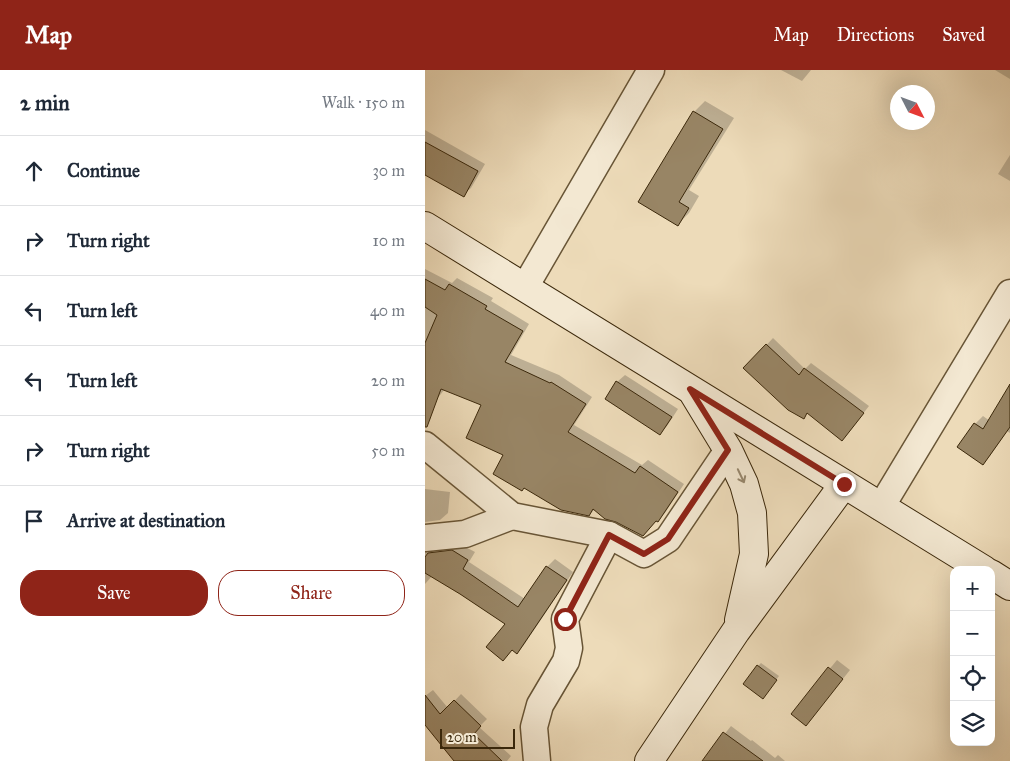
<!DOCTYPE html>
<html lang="en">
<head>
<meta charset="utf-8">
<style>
	:root { --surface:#fff; --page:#f2f2f3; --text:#1f2937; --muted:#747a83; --line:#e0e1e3; --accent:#8f2418 }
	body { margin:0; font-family:"IM FELL Great Primer",serif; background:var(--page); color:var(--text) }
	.controls { position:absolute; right:15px; bottom:15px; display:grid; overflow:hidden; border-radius:10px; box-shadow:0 5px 20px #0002 }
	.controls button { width:45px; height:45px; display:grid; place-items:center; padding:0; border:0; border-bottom:1px solid var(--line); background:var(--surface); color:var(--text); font:25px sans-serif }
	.compass { position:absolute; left:465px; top:15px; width:45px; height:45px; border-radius:50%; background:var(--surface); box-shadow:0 5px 20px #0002; rotate:132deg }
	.scale { position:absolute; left:15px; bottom:12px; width:75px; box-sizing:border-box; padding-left:5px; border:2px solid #3b280b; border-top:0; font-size:14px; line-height:18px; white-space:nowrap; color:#3b280b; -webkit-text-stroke:4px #f3e8d2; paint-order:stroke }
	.stop { position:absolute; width:15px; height:15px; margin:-11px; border:4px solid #8f2418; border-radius:50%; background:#fff }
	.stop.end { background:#8f2418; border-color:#fff; box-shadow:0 1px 5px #0008 }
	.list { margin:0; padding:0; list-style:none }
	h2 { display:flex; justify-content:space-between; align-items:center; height:65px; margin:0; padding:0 20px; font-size:21px }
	h2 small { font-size:16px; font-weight:400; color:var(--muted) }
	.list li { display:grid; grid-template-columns:32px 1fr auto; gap:15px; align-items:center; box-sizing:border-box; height:70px; padding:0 20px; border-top:1px solid var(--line) }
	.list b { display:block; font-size:19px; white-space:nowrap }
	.list em { font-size:16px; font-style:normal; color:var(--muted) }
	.actions { display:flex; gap:10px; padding:15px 20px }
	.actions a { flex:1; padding:11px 0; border:1px solid var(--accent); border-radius:20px; text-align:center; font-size:18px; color:var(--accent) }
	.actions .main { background:var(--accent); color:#fff }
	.icon { flex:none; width:28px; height:28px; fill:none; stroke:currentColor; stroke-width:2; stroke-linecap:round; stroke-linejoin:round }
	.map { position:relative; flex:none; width:585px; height:691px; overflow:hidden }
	header { display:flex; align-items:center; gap:30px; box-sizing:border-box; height:70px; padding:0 25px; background:var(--accent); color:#fff }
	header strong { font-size:24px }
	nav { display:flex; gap:28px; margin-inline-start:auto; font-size:18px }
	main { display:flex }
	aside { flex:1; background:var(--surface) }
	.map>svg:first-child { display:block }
	.shadow { fill:#0003 }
	.building { fill:#988565; stroke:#3b280b }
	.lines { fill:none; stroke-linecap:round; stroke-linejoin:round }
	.street-casing { stroke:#685536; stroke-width:29 }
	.secondary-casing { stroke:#3b280b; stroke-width:30 }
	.street { stroke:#f3e8d2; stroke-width:26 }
	.secondary { stroke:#f3e8d2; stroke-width:28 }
	.oneway { stroke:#97886e }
	.route { stroke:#8f2418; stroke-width:6 }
</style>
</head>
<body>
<header>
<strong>Map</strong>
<nav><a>Map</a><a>Directions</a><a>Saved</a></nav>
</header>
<main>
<aside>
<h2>2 min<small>Walk · 150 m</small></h2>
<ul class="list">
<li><svg class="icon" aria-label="ahead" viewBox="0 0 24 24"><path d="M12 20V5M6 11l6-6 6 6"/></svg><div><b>Continue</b></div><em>30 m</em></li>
<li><svg class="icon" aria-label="right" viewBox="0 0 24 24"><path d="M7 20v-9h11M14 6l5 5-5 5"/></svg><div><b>Turn right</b></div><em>10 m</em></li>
<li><svg class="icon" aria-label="left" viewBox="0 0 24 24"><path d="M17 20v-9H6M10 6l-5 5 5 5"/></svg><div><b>Turn left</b></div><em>40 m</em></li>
<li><svg class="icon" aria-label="left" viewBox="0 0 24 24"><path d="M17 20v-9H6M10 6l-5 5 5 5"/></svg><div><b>Turn left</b></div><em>20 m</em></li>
<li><svg class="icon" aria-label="right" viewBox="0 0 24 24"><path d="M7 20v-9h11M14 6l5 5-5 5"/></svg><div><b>Turn right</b></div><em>50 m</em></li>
<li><svg class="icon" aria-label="arrive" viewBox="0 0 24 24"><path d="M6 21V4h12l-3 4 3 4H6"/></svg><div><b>Arrive at destination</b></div></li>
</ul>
<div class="actions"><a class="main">Save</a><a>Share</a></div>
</aside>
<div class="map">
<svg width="585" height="691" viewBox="0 0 585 691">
	<rect width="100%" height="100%" fill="#eddbb9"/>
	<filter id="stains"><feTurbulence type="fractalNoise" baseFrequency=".004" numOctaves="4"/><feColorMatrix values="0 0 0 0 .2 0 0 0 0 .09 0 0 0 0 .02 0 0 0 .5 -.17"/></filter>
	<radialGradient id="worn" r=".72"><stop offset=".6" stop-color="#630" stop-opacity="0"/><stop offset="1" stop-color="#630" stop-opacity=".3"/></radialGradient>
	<g class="shadow">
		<path d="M 356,0 L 386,0 L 377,11 Z"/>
		<path d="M 570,0 L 585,0 L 585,9 Z"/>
		<path d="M 280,31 L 309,48 L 264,120 L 274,126 L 264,143 L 253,154 L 215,131 L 269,42 Z"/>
		<path d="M 0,60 L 60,94 L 46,118 L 38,125 L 0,104 Z"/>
		<path d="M 585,85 L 585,111 L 573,104 Z"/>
		<path d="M 0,199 L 27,213 L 32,208 L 68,228 L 66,231 L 104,254 L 86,285 L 134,305 L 167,327 L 149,355 L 217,395 L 223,390 L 259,414 L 240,443 L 232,450 L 170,439 L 164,445 L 80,385 L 57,334 L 20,319 L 11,330 L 0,326 Z"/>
		<path d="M 348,268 L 380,299 L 386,293 L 444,336 L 423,363 L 383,343 L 379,347 L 320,298 Z"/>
		<path d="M 200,305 L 253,339 L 242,356 L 235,363 L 192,312 Z"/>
		<path d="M 585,317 L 585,363 L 582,361 L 565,386 L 557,393 L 534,377 L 550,354 L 558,346 L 565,351 Z"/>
		<path d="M 0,419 L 25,422 L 23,443 L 15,450 L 0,452 Z"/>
		<path d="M 0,474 L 35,474 L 50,482 L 44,492 L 100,529 L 122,497 L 130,489 L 148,502 L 99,575 L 92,583 L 88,579 L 78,589 L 82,554 L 7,506 L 0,514 Z"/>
		<path d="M 412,590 L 425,600 L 388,646 L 368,643 Z"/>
		<path d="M 336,593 L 354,606 L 341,623 L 333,596 Z"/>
		<path d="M 8,620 L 23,638 L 36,624 L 62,649 L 54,657 L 86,686 L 82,691 L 31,691 L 0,653 L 0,626 Z"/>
		<path d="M 306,656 L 326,671 L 327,670 L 350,688 L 353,685 L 360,691 L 278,691 Z"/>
	</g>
	<g class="building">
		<path d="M 268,41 L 298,59 L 254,132 L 264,138 L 253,156 L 213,132 Z"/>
		<path d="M 0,72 L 53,101 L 39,127 L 0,105 Z"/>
		<path d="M 0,209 L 20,220 L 24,214 L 62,236 L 60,239 L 98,261 L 80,292 L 125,313 L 126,312 L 161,334 L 143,362 L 210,403 L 215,396 L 253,422 L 233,452 L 231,451 L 218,466 L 191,452 L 180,449 L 168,439 L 164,446 L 136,440 L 99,418 L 97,421 L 68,404 L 78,385 L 41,368 L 56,335 L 16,319 L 2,357 L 0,357 L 0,273 L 12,245 L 0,237 Z"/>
		<path d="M 341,274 L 374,305 L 379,298 L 439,343 L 417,371 L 382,343 L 379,349 L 363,340 L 318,298 Z"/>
		<path d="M 191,311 L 247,347 L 235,365 L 180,329 Z"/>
		<path d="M 585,314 L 585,357 L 558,395 L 532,377 L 549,353 L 558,359 Z"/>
		<path d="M 27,480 L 43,490 L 38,499 L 93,537 L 121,496 L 142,510 L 92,584 L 87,580 L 78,591 L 61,577 L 80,554 L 35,524 L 0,503 L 0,487 L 3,483 Z"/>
		<path d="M 332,595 L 352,610 L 338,629 L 318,614 Z"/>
		<path d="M 403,597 L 418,609 L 381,656 L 366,644 Z"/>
		<path d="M 0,625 L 15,644 L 29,630 L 56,656 L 49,664 L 77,691 L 29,691 L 0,655 Z"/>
		<path d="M 298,662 L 338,691 L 277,691 Z"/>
	</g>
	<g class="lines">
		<defs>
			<g id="street">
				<path d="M 100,217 L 226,0"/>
				<path d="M 0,375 L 87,446 L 184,465 L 219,484 L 243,469 L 303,380"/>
				<path d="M 456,437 L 585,223"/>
				<path d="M 0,468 L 40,464 L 87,446"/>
				<path d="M 112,691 L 109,657 L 115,635 L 141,591 L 144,578 L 140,549 L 184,465"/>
			</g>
			<g id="secondary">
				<path d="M 0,156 L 559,500"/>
				<path d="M 269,324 L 303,380 L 319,414 L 327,443 L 329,484 L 314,550"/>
				<path d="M 566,504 L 585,516"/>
				<path d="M 224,691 L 311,561 L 419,414"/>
			</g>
		</defs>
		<use href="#street" class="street-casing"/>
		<use href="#secondary" class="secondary-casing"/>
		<use href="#street" class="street"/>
		<use href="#secondary" class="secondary"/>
	</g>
	<defs><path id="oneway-shaft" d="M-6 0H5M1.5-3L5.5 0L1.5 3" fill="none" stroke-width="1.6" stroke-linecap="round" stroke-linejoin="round" transform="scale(1.25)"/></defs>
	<use class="oneway" href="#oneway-shaft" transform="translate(316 406) rotate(65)"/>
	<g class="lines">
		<path class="route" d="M 140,549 L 184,465 L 219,484 L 243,469 L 303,380 L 265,319 L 419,414"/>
	</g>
	<rect width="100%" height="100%" filter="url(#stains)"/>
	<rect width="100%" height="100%" fill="url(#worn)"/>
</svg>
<div class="controls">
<button>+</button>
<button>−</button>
<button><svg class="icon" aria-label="locate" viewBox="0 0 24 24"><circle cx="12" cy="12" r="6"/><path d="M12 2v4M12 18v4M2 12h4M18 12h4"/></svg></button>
<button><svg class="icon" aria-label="layers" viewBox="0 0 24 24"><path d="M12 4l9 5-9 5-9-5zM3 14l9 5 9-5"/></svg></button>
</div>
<svg class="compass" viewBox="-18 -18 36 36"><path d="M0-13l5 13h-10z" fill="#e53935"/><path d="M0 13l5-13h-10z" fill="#747a83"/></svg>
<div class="scale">20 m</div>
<div class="stop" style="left:140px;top:549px"></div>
<div class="stop end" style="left:419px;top:414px"></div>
</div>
</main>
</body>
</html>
